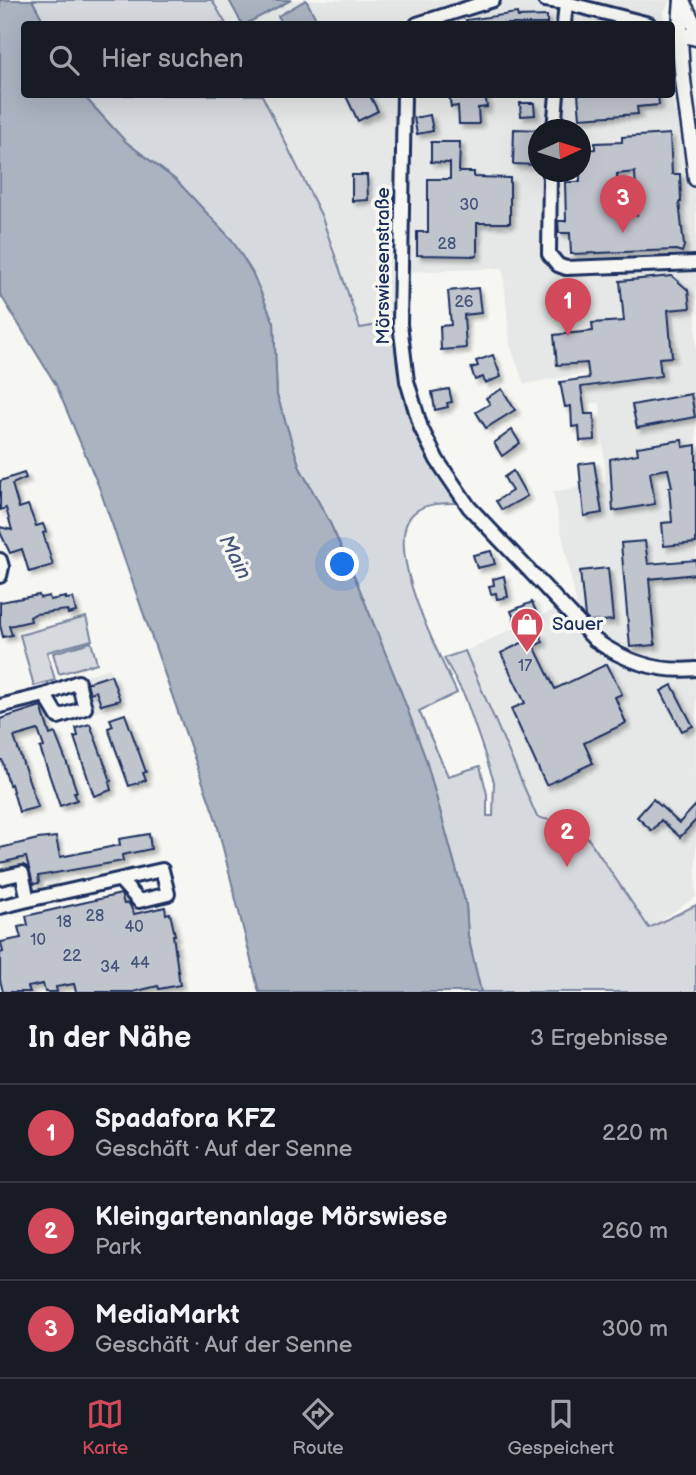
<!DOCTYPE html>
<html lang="de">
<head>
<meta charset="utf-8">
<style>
	:root { --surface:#171b24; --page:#242831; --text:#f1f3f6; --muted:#9ea1a6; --line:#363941; --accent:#d1495b }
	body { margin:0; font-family:"Balsamiq Sans",sans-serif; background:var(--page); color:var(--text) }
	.compass { position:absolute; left:528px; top:119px; width:63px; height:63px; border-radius:50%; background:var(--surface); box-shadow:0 7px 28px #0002; rotate:86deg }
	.you { position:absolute; left:343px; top:565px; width:24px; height:24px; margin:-18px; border:5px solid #fff; border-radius:50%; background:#1a73e8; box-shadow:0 0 0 10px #1a73e833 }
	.badge { display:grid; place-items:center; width:46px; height:46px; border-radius:50%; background:var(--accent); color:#fff; font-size:23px; font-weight:700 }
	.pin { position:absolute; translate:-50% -58px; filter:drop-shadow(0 2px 4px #0008) }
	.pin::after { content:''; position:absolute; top:37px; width:24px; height:21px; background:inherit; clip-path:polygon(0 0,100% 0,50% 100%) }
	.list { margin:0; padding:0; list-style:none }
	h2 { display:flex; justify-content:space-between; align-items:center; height:91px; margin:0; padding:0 28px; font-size:30px }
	h2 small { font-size:23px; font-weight:400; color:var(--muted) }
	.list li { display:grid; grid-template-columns:46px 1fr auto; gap:21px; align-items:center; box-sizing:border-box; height:98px; padding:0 28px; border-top:2px solid var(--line) }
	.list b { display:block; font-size:26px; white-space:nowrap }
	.list p { margin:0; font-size:23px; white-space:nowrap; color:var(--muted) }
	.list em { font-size:23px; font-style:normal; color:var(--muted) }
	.icon { flex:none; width:38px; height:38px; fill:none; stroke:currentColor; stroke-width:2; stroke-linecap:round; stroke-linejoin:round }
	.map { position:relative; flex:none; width:696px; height:992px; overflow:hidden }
	.search { position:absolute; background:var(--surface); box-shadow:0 7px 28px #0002; left:21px; right:21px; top:21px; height:77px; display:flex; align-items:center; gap:18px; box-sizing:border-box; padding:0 24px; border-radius:7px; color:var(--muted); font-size:26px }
	.sheet { height:385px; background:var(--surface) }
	nav { display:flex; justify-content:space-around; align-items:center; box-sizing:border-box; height:98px; border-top:2px solid var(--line); background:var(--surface); font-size:19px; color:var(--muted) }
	nav a { display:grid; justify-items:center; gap:4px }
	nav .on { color:var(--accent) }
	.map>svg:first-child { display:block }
	.built { fill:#e6e7e7; fill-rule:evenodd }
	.green { fill:#d6d9dd; stroke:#78849e; stroke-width:2 }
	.water { fill:#abb2c0; stroke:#717e99; stroke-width:2 }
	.building { fill:#c0c4cd; stroke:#1b2f5e; stroke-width:2; fill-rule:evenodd; filter:url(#shadow) }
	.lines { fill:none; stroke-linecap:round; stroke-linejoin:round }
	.minor-casing { stroke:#1b2f5e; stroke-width:18 }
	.tertiary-casing { stroke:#1b2f5e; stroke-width:19 }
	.minor { stroke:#f6f6f2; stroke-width:12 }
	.tertiary { stroke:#f6f6f2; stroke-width:14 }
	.labels { text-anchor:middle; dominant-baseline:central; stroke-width:7; stroke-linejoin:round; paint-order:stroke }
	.number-label { font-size:16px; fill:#44547a }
	.street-label { font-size:19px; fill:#1b2f5e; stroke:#f6f6f2 }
	.poi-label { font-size:19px; fill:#1b2f5e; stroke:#f6f6f2; text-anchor:start }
	.water-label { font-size:21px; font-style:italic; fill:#46567b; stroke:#f6f6f2 }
</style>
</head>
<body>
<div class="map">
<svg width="696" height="992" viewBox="0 0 696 992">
	<defs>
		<filter id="shadow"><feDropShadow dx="4" dy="4" stdDeviation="2" flood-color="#0004"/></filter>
	</defs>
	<rect width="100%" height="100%" fill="#f6f6f2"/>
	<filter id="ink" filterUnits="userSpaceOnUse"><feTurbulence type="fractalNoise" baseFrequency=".0143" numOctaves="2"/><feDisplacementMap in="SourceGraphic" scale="14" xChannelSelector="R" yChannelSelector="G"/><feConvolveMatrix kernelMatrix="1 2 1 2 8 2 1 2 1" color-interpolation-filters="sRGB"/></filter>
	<g filter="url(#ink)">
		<g class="built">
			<path d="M 212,0 L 671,0 L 664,11 L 664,24 L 226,24 Z"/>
			<path d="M 672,87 L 674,111 L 696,106 L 696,897 L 649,928 L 581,828 L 537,817 L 465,651 L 558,608 L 581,626 L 553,492 L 606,482 L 600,403 L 589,403 L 586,373 L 524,384 L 510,345 L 503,268 L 399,272 L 395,322 L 360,328 L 321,215 L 262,95 L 672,94 ZM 538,130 L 580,130 L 580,172 L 538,172 Z"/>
			<path d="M 110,668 L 122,704 L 93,713 L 81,677 Z"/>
			<path d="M 42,701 L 50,728 L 20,737 L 13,709 Z"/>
			<path d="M 57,835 L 65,873 L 58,874 L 60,886 L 48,889 L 47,882 L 31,886 L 27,866 L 34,864 L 29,840 Z"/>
		</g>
		<g class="green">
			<path d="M 32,0 L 212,0 L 226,24 L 45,24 Z"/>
			<path d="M 83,95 L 262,95 L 321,215 L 360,328 L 395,322 C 398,352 399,384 408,413 C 417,447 438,475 457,503 C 443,503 426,503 415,512 C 378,541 442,660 457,693 L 419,711 L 448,776 L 480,766 L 487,794 L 487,816 L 493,816 L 494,782 L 485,755 L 465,697 L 444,658 L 465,651 L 537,817 L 581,828 L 649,928 L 696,905 L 696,992 L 481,992 L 468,936 L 466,905 L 426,760 L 401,692 L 355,578 L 329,521 L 300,468 L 277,395 L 274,323 L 232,240 L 177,181 L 126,142 Z"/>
			<path d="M 86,617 L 92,640 L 47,652 L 55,680 L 34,686 L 20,635 Z"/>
			<path d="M 91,642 L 97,663 L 59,674 L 53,653 Z"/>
		</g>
		<g class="water">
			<path d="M 0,0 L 32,0 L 45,24 L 24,24 L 24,94 L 83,95 L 126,142 L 177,181 L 232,240 L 252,272 L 274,323 L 277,395 L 300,468 L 329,521 L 355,578 L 401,692 L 426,760 L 466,905 L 468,936 L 481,992 L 259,992 L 216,820 L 99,487 L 56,385 L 0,294 Z"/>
			<path d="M 229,0 L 291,0 L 246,24 L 242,24 Z"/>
			<path d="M 306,0 L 319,24 L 283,24 L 278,16 Z"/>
		</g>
		<g class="building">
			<path d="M 517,13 L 518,17 L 547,16 L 547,24 L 466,24 L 466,20 Z"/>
			<path d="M 345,94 L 369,94 L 378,111 L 358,121 Z"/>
			<path d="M 459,94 L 485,94 L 487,107 L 478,108 L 479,124 L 459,124 L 458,106 L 451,107 L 449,96 Z"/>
			<path d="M 578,94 L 658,94 L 659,105 L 637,107 L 638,114 L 580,118 Z"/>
			<path d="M 520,103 L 534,103 L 535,115 L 521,116 Z"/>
			<path d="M 430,115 L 433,131 L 417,134 L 414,118 Z"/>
			<path d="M 514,129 L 538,130 L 538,165 L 513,164 Z"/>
			<path d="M 670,134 L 672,174 L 680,174 L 681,202 L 679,202 L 684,246 L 682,252 L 676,250 L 571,254 L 570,233 L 559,233 L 558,221 L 566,221 L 565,182 L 580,182 L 580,150 L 595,149 L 595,143 L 622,142 L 622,137 ZM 635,172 L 637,215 L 619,217 L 617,174 Z"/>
			<path d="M 431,142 L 460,142 L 459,172 L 474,172 L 474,177 L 510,178 L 510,223 L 477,223 L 477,256 L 417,255 L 417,232 L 428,232 L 428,179 L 450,179 L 450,163 L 431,162 Z"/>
			<path d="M 352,175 L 367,175 L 368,200 L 352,201 Z"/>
			<path d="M 672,276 L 688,290 L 690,308 L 668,310 L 672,357 L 659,358 L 661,376 L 581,387 L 585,414 L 594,414 L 595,440 L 580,441 L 579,426 L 572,427 L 571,406 L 565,407 L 560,382 L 589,378 L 587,363 L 557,365 L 554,335 L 593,331 L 592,323 L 624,321 L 620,281 Z"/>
			<path d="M 478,288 L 481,313 L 464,315 L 466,348 L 441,350 L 440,326 L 451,325 L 448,291 Z"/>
			<path d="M 493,355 L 501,377 L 485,383 L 483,377 L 475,380 L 471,368 L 478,366 L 476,361 Z"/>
			<path d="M 449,389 L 452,402 L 447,403 L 448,407 L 435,410 L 432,392 Z"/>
			<path d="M 502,389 L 515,410 L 486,428 L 476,412 L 490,404 L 486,398 Z"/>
			<path d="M 691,394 L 695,417 L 637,428 L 632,405 Z"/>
			<path d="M 512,430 L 520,443 L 502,456 L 494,443 Z"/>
			<path d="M 682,440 L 683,447 L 696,445 L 696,543 L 664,546 L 662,523 L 672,522 L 669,487 L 672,487 L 668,469 L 650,472 L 655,504 L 613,511 L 610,459 L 638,454 L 637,447 Z"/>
			<path d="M 594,462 L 602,513 L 584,516 L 579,464 Z"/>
			<path d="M 513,471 L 527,496 L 502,510 L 496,501 L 512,491 L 504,477 Z"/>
			<path d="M 24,473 L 26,478 L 12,484 L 19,508 L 28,505 L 36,526 L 43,524 L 46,532 L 43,533 L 53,565 L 29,572 L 22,549 L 10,553 L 0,532 L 0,527 L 12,530 L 6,508 L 0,510 L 0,481 Z"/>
			<path d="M 645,541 L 648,564 L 696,560 L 696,574 L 649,579 L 655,645 L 630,647 L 621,543 Z"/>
			<path d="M 491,551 L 495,564 L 477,568 L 473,555 Z"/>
			<path d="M 608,568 L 613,620 L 590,622 L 585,617 L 580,571 Z"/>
			<path d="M 504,576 L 508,597 L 497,599 L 496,593 L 491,594 L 489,586 L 494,585 L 493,579 Z"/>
			<path d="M 39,595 L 40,598 L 49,596 L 50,600 L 66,597 L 66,599 L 73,598 L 76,612 L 68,614 L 67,610 L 35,614 L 30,617 L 31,621 L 9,626 L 12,635 L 3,637 L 0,625 L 0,602 Z"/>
			<path d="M 532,602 L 538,616 L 526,621 L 524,617 L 515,621 L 511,611 Z"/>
			<path d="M 540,634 L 543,642 L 534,646 L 555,689 L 607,664 L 622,694 L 615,697 L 626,723 L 584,743 L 593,763 L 546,785 L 511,709 L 525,703 L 501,653 Z"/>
			<path d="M 111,675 L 120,700 L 101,705 L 96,691 L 90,693 L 87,683 Z"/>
			<path d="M 672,685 L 693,726 L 682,731 L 661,691 Z"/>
			<path d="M 41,706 L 50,735 L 55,733 L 68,766 L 77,792 L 74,792 L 77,800 L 60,806 L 40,748 L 44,747 L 38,730 L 14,737 L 38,807 L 19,812 L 11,784 L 9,785 L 2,760 L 0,760 L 0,719 Z"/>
			<path d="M 125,714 L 146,772 L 143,773 L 146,780 L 129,786 L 108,728 L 113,726 L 110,719 Z"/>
			<path d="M 90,724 L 111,781 L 109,782 L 111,790 L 94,796 L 74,737 L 78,736 L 76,728 Z"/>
			<path d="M 653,799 L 679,823 L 696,805 L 696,820 L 680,837 L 661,820 L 652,831 L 637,817 Z"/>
			<path d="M 149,834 L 151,849 L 122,855 L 123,861 L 38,876 L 39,883 L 33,884 L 26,857 L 0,863 L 0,848 L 38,839 L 56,837 L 60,857 L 120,845 L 119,839 Z"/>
			<path d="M 121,894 L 124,904 L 129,903 L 134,914 L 165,907 L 166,914 L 170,913 L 175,935 L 173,935 L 180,985 L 159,989 L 158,986 L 133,992 L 76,992 L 74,984 L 56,987 L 57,992 L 45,992 L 43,984 L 28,987 L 30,992 L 3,992 L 0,980 L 0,953 L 3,952 L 1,942 L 21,938 L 18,927 L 28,925 L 26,916 Z"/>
		</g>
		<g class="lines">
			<defs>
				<g id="minor">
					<path d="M 545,0 L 566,3 L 649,24"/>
					<path d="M 417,24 L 493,0"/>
					<path d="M 564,24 L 566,3"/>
					<path d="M 404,94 L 400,324 L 407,381 L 421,428 L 437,460 L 469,507 L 595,640 C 626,662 658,673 696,669"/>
					<path d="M 554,130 L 557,94"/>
					<path d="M 550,172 L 549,254 L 558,265 L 566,268 L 696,263"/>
					<path d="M 0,560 L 2,567 L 0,576"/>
					<path d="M 0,706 L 45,695 L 78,682 L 85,708 L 58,717 L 45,695"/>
					<path d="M 0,878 L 22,873 L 28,900 L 0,907"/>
					<path d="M 28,900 L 162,870 L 168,894 L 139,901 L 120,880"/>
				</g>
				<g id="tertiary">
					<path d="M 682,0 C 675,59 690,120 696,179"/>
					<path d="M 682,1 L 696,28"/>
					<path d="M 680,34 L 696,38"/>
				</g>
			</defs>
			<use href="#minor" class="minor-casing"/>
			<use href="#tertiary" class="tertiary-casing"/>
			<use href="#minor" class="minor"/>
			<use href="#tertiary" class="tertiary"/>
		</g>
	</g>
	<defs>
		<symbol id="shop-pin" viewBox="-11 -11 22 30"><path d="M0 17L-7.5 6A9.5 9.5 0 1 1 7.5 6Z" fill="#d1495b" stroke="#f6f6f2"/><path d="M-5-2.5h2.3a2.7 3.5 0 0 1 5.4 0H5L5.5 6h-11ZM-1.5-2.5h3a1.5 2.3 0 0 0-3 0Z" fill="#fff"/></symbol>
	</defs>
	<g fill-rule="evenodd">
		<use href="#shop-pin" x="508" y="605" width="38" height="52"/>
	</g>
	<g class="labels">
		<g class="number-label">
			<text x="469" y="205">30</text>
			<text x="447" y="244">28</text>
			<text x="464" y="302">26</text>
			<text x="525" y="666">17</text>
			<text x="95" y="916">28</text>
			<text x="64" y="922">18</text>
			<text x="134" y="927">40</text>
			<text x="38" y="940">10</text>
			<text x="72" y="956">22</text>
			<text x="140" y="963">44</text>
			<text x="110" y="967">34</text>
		</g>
		<g class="street-label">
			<text transform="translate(383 266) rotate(-90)">Mörswiesenstraße</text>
		</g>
		<g class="poi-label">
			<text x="552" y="624">Sauer</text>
		</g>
		<g class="water-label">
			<text transform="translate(235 557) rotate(63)">Main</text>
		</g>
	</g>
</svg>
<svg class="compass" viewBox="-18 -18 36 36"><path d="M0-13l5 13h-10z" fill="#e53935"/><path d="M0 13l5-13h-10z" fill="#9ea1a6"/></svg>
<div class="you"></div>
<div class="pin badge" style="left:568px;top:336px">1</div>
<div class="pin badge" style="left:567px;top:867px">2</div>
<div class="pin badge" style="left:623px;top:233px">3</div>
<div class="search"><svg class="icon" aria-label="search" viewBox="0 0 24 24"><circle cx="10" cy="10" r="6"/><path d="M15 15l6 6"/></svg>Hier suchen</div>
</div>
<section class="sheet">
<h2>In der Nähe<small>3 Ergebnisse</small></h2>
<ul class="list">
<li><span class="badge">1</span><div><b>Spadafora KFZ</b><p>Geschäft · Auf der Senne</p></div><em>220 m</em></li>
<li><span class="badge">2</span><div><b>Kleingartenanlage Mörswiese</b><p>Park</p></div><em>260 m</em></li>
<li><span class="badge">3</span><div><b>MediaMarkt</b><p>Geschäft · Auf der Senne</p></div><em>300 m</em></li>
</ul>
</section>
<nav>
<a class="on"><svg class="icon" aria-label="map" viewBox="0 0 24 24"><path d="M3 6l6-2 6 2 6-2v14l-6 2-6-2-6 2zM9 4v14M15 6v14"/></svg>Karte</a>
<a><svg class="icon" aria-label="directions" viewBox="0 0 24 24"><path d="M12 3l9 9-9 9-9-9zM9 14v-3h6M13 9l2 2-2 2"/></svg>Route</a>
<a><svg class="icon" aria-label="saved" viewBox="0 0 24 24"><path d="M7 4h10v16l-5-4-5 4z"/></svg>Gespeichert</a>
</nav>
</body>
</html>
